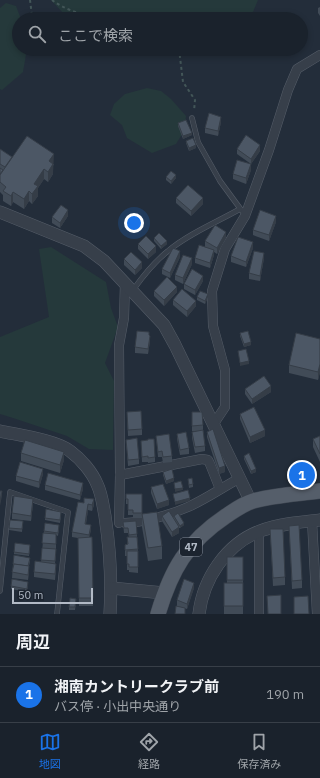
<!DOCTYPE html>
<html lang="ja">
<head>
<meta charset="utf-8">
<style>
	:root { --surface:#1a222c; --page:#232a34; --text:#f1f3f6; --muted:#9fa4a9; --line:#383f48; --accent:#1a73e8 }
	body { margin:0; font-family:"IBM Plex Sans","Noto Sans JP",sans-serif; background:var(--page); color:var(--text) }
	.scale { position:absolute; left:12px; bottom:10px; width:81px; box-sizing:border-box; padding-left:4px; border:2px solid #b2bac6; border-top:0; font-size:11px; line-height:14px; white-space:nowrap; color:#b2bac6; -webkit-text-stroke:3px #1c242f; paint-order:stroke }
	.you { position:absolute; left:134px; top:223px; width:14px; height:14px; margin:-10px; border:3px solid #fff; border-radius:50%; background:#1a73e8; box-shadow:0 0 0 6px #1a73e833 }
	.badge { display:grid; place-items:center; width:26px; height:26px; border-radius:50%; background:var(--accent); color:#fff; font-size:13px; font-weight:700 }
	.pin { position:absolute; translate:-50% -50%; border:2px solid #fff; box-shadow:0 1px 4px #0006 }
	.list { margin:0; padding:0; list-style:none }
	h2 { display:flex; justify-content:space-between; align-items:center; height:52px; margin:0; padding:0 16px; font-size:17px }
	h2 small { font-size:13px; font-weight:400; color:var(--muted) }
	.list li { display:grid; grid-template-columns:26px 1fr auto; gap:12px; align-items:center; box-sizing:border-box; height:56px; padding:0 16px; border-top:1px solid var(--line) }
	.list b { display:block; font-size:15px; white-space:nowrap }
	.list p { margin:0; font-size:13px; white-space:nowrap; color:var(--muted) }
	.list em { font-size:13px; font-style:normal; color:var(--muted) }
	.icon { flex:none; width:22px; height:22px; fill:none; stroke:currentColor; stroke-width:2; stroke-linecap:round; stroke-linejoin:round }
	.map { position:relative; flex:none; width:320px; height:614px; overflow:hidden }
	.search { position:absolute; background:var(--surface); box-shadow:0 2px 6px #0003; left:12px; right:12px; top:12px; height:44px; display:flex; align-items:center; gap:10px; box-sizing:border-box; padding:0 14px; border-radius:22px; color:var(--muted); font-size:15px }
	.sheet { height:108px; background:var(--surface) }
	nav { display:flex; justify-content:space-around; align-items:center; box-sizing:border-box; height:56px; border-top:1px solid var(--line); background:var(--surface); font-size:11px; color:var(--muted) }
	nav a { display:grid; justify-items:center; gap:2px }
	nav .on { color:var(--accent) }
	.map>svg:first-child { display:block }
	.green { fill:#25393b }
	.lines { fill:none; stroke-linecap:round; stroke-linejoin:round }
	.service-casing { stroke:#555d68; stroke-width:5.5 }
	.minor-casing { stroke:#555d68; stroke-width:10 }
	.tertiary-casing { stroke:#555d68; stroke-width:13 }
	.primary-casing { stroke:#404853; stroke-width:16 }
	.path { stroke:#435658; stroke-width:2; stroke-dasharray:3 3; stroke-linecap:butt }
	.service { stroke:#373f4a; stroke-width:4.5 }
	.minor { stroke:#373f4a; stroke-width:9 }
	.tertiary { stroke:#373f4a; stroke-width:12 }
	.primary { stroke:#555e6a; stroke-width:15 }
	.wall { fill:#414b57 }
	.shaded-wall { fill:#353d47 }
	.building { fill:#4c5765; stroke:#353d47 }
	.labels { text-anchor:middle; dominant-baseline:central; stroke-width:3; stroke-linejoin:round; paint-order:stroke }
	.shield { fill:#1c242f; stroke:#858d99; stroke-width:1 }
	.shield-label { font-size:11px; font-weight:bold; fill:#b2bac6 }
</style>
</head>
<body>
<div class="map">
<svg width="320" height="614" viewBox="0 0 320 614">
	<rect width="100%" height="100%" fill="#232d3a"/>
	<g class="green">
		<path d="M 51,0 L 258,0 L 250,19 L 70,19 L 63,13 Z"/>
		<path d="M 6,3 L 16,6 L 21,19 L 19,19 L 19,49 L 27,49 L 23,72 L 2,90 L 0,89 L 0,8 Z"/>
		<path d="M 147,88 L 161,91 L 171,99 L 186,116 L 184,131 L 176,144 L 152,153 L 127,138 L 122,125 L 110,115 L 114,104 L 125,94 Z"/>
		<path d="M 51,247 L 106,282 L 111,308 L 118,327 L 105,363 L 114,381 L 113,450 L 89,449 L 67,436 L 13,418 L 0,414 L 0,337 L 49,317 L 39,249 Z"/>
	</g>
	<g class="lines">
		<defs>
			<g id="service">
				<path d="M 192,118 L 198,142 L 220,181 L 242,211"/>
				<path d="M 133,290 C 143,276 154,262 168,251 C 188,234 217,222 240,209"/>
				<path d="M 0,591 L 10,492 L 68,512 L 57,614"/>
			</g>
			<g id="minor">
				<path d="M 213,425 L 225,407 L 225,370 L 213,326 L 212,291 L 225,249 L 245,216 L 269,150 L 288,90 L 297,69 L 320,55"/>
				<path d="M 120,475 L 202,459 L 208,460 L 210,464 L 220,489"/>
				<path d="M 312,521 L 317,614"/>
				<path d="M 119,523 L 120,475 L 119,345 L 124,318 L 125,283"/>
				<path d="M 125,523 C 145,522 170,515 188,507 C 206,499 223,487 240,478"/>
				<path d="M 259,531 L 259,614"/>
			</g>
			<g id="tertiary">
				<path d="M 0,212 L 84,246 L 104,261 L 164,325 L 175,345 L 251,502"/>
				<path d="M 0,431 C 18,435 56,440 70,451 C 81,459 92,472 97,484 C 102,494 103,506 105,516 C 110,549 112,581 110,614"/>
				<path d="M 111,588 L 164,593"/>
				<path d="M 199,614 C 203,579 226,544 260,531 C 279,524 300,522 320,520"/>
			</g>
			<path id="primary" d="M 158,614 C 171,570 187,542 226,516 C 235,510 243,504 253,501 C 275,495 298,494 320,491"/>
		</defs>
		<use href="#service" class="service-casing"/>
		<use href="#minor" class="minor-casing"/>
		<use href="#tertiary" class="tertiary-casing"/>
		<use href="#primary" class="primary-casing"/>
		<g class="path">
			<path d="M 30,0 L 32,16 L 31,19"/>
			<path d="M 52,0 C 65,10 83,15 100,19"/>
			<path d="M 179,49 L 183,82 L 195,100 L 194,111"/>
		</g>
		<use href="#service" class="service"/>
		<use href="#minor" class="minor"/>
		<use href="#tertiary" class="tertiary"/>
		<use href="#primary" class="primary"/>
	</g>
	<g class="wall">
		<path d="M 320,7 L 320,16 L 318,13 L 318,8 Z"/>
		<path d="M 225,49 L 239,49 L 239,53 L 226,55 Z"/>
		<path d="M 221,122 L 218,136 L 205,133 L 205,128 Z"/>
		<path d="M 178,123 L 192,135 L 183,139 L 178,126 Z"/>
		<path d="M 186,141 L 196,148 L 189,151 L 186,143 Z"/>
		<path d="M 0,149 L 12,157 L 54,164 L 53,166 L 53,174 L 48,182 L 44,179 L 38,188 L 38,196 L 32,204 L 29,201 L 24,209 L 13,202 L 11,206 L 3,201 L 3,195 L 0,192 Z"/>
		<path d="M 237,149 L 260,151 L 251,164 L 237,154 Z"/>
		<path d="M 251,170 L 246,184 L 233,179 L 233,174 Z"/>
		<path d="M 166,177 L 176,178 L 171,184 L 166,180 Z"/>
		<path d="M 176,198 L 203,204 L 191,216 L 176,203 Z"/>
		<path d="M 68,216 L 60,228 L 52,223 L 52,217 Z"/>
		<path d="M 276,222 L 269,241 L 253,235 L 253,230 Z"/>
		<path d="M 154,238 L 167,244 L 161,249 L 154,241 Z"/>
		<path d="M 226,238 L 217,254 L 214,252 L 214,255 L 210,268 L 195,263 L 195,258 L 207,247 L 205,247 L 205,241 Z"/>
		<path d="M 138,244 L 156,252 L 148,259 L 138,249 Z"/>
		<path d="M 253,248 L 246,267 L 231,262 L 231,256 Z"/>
		<path d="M 180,257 L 170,278 L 162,274 L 162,269 Z"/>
		<path d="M 264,258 L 260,281 L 249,279 L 249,273 Z"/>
		<path d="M 124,259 L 142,268 L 135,275 L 124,265 Z"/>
		<path d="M 192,264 L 183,284 L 175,280 L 175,275 Z"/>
		<path d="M 203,281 L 195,295 L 184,289 L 184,284 Z"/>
		<path d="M 154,291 L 177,292 L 164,306 L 154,296 Z"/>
		<path d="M 197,297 L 208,297 L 205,304 L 197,300 Z"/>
		<path d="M 173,300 L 196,306 L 187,317 L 173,305 Z"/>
		<path d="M 240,333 L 251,345 L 244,347 L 240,336 Z"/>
		<path d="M 149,335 L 150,341 L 148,354 L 135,353 L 135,347 Z"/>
		<path d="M 320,339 L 320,372 L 318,380 L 289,373 L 289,365 Z"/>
		<path d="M 245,389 L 271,392 L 252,404 L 245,394 Z"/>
		<path d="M 127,412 L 142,429 L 142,435 L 128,436 Z"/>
		<path d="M 192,412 L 203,425 L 203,431 L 205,446 L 205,451 L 195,453 L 192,438 L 192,432 L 200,431 L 192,431 Z"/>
		<path d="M 240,414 L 265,436 L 250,443 L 240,419 Z"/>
		<path d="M 207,432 L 225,472 L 219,474 L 207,437 Z"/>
		<path d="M 177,434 L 189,448 L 189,454 L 180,455 L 177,439 Z"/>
		<path d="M 156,436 L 172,456 L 172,462 L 163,463 L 162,457 L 158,457 Z"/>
		<path d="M 320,436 L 320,462 L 313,447 L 313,439 Z"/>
		<path d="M 126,440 L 139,459 L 139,464 L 128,466 Z"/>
		<path d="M 148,440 L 155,457 L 155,462 L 148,463 L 148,462 L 142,462 L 141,441 Z"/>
		<path d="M 21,453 L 64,460 L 60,473 L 21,461 Z"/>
		<path d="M 244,456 L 256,472 L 251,474 L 244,459 Z"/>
		<path d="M 163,472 L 174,481 L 166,484 L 163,475 Z"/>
		<path d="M 43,474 L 39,488 L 16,481 L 16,476 Z"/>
		<path d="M 188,479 L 193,484 L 193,487 L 189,488 Z"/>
		<path d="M 45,485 L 83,489 L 80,500 L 45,490 Z"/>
		<path d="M 151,487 L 169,505 L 157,509 L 151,493 Z"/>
		<path d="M 126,494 L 142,494 L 142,518 L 133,518 L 133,515 L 128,515 L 128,504 L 126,504 Z"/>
		<path d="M 78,502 L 94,505 L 92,511 L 88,510 L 86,524 L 91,530 L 89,537 L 92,537 L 93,606 L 79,606 L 78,538 L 72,537 L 72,532 Z"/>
		<path d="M 33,504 L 31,521 L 12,519 L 12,513 Z"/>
		<path d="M 142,514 L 162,546 L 162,559 L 148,561 L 142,527 Z"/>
		<path d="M 61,515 L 60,523 L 45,520 L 45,518 Z"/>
		<path d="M 162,516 L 174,518 L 174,516 L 184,525 L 180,528 L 179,528 L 179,533 L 172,537 L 162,521 Z"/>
		<path d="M 10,520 L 23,521 L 22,532 L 9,530 Z"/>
		<path d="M 136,521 L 138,551 L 138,573 L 129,572 L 129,570 L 127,570 L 127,556 L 125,556 L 125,545 L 127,544 L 129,537 L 128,533 L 124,533 L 123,522 Z"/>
		<path d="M 289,526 L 302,580 L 302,588 L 292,589 Z"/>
		<path d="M 59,528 L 58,536 L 56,535 L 56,555 L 55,563 L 56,569 L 55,580 L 34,577 L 34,572 L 41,562 L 44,531 Z"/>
		<path d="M 270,529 L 285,577 L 285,585 L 273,586 Z"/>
		<path d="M 30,548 L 29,556 L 14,554 L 14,552 Z"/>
		<path d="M 227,557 L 243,557 L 243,614 L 224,614 L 224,583 L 227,583 Z"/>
		<path d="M 30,561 L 29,566 L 29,572 L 28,580 L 12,578 L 13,564 Z"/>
		<path d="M 28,584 L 27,592 L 11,589 L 11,586 Z"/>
		<path d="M 194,588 L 187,609 L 177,606 L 177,600 Z"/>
		<path d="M 76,602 L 75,610 L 69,610 L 69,607 Z"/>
	</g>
	<g class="shaded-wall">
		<path d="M 247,49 L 258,49 L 258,50 L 247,53 Z"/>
		<path d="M 221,117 L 221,122 L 218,136 L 218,131 Z"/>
		<path d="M 192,133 L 192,135 L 183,139 L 183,136 Z"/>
		<path d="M 196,145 L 196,148 L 189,151 L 189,148 Z"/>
		<path d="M 260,145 L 260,151 L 251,164 L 251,159 Z"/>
		<path d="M 54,154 L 53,174 L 48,182 L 48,172 L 49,161 Z"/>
		<path d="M 251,164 L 251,170 L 246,184 L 246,178 Z"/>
		<path d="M 44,169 L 44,179 L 38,188 L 38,196 L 32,204 L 32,194 L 34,184 Z"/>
		<path d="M 176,175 L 176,178 L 171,184 L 171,181 Z"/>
		<path d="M 29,191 L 29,201 L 24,209 L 24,199 Z"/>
		<path d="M 13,192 L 13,202 L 11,206 L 11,196 Z"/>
		<path d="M 203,198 L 203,204 L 191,216 L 191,211 Z"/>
		<path d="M 68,210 L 68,216 L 60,228 L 60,223 Z"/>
		<path d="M 276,216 L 276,222 L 269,241 L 269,235 Z"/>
		<path d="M 226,232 L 226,238 L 217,254 L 217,248 Z"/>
		<path d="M 167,241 L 167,244 L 161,249 L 161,246 Z"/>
		<path d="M 253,242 L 253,248 L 246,267 L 246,262 Z"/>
		<path d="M 156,246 L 156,252 L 148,259 L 148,254 Z"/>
		<path d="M 214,250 L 214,255 L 210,268 L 210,263 Z"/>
		<path d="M 180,251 L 180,257 L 170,278 L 170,273 Z"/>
		<path d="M 264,253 L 264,258 L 260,281 L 260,276 Z"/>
		<path d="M 192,258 L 192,264 L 183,284 L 183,278 Z"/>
		<path d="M 142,262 L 142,268 L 135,275 L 135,270 Z"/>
		<path d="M 203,276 L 203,281 L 195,295 L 195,290 Z"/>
		<path d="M 177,287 L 177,292 L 164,306 L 164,300 Z"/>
		<path d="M 208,294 L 208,297 L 205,304 L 205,301 Z"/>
		<path d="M 196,301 L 196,306 L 187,317 L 187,311 Z"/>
		<path d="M 150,336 L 150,341 L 148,354 L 148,349 Z"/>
		<path d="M 251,342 L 251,345 L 244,347 L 244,344 Z"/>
		<path d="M 249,361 L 249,364 L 240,366 L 240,363 Z"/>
		<path d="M 320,364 L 320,372 L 318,380 L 318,372 Z"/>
		<path d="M 271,386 L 271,392 L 252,404 L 252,399 Z"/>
		<path d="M 265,430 L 265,436 L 250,443 L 250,437 Z"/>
		<path d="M 64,452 L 64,460 L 60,473 L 60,465 Z"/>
		<path d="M 225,466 L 225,472 L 219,474 L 219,468 Z"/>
		<path d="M 43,469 L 43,474 L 39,488 L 39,482 Z"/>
		<path d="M 256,469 L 256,472 L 251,474 L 251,471 Z"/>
		<path d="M 174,478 L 174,481 L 166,484 L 166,481 Z"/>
		<path d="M 83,483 L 83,489 L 80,500 L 80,495 Z"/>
		<path d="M 183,488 L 183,490 L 175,492 L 175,489 Z"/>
		<path d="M 2,491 L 2,496 L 0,506 L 0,501 Z"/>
		<path d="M 190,498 L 190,501 L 175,505 L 175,502 Z"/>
		<path d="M 33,499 L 33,504 L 31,521 L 31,516 Z"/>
		<path d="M 94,499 L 94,505 L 92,511 L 92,505 Z"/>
		<path d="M 169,500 L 169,505 L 157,509 L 157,504 Z"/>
		<path d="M 88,504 L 88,510 L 85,529 L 85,524 Z"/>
		<path d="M 184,523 L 184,525 L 180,528 L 180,526 Z"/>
		<path d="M 91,525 L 91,530 L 89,540 L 89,535 Z"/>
		<path d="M 179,527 L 179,533 L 172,537 L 172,532 Z"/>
		<path d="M 29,566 L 29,572 L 28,580 L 28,575 Z"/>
		<path d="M 194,583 L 194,588 L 187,609 L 187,604 Z"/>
	</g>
	<g class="building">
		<path d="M 209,113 L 221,117 L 218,131 L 205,128 Z"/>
		<path d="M 186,120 L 192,133 L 183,136 L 178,123 Z"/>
		<path d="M 246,135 L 260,145 L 251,159 L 237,149 Z"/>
		<path d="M 27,136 L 54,154 L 49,161 L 53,164 L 48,172 L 44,169 L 34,184 L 38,186 L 32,194 L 29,191 L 24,199 L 13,192 L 11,196 L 3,191 L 6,187 L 0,182 L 0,175 Z"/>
		<path d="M 193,138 L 196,145 L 189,148 L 186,141 Z"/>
		<path d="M 0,149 L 12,157 L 5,167 L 0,164 Z"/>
		<path d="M 237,160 L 251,164 L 246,178 L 233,174 Z"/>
		<path d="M 0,168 L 3,170 L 0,174 Z"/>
		<path d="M 171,171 L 176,175 L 171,181 L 166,177 Z"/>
		<path d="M 188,185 L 203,198 L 191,211 L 176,198 Z"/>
		<path d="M 61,205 L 68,210 L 60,223 L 52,217 Z"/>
		<path d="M 260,210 L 276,216 L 269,235 L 253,230 Z"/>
		<path d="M 215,225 L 226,232 L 217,248 L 205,241 Z"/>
		<path d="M 159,233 L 167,241 L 161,246 L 154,238 Z"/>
		<path d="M 146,236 L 156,246 L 148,254 L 138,244 Z"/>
		<path d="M 238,237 L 253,242 L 246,262 L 231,256 Z"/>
		<path d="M 199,245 L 214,250 L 210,263 L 195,258 Z"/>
		<path d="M 173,248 L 180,251 L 170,273 L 162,269 Z"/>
		<path d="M 254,251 L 264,253 L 260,276 L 249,273 Z"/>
		<path d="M 131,252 L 142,262 L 135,270 L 124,259 Z"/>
		<path d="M 183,255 L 192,258 L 183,278 L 175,275 Z"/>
		<path d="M 192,269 L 203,276 L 195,290 L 184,284 Z"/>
		<path d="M 167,277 L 177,287 L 164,300 L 154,291 Z"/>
		<path d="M 182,289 L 196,301 L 187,311 L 173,300 Z"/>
		<path d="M 200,291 L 208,294 L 205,301 L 197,297 Z"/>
		<path d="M 137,331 L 149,332 L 149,335 L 150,336 L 148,349 L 135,347 Z"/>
		<path d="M 248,331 L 251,342 L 244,344 L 240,333 Z"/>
		<path d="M 296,333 L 320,339 L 320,364 L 318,372 L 289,365 Z"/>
		<path d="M 246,349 L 249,361 L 240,363 L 238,351 Z"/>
		<path d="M 264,376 L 271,386 L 252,399 L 245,389 Z"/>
		<path d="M 254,407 L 265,430 L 250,437 L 240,414 Z"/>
		<path d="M 141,411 L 142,429 L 128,430 L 127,412 Z"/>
		<path d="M 192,412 L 202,412 L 203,425 L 192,426 Z"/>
		<path d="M 213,429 L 225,466 L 219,468 L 207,432 Z"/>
		<path d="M 203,430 L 205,446 L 195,447 L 192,432 Z"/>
		<path d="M 186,432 L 189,448 L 180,450 L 177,434 Z"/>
		<path d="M 169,434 L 172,456 L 163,457 L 162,451 L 158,452 L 156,436 Z"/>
		<path d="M 320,436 L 320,454 L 313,439 Z"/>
		<path d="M 137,438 L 139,459 L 128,460 L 126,440 Z"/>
		<path d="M 148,439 L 154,439 L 155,457 L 148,458 L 148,456 L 142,457 L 141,441 L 148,440 Z"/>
		<path d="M 25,440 L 64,452 L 60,465 L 21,453 Z"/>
		<path d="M 249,453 L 256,469 L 251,471 L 244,456 Z"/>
		<path d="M 20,462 L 43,469 L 39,482 L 16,476 Z"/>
		<path d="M 172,469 L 174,478 L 166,481 L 163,472 Z"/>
		<path d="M 48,473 L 83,483 L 80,495 L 45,485 Z"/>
		<path d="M 192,478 L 193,484 L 189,485 L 188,479 Z"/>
		<path d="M 181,481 L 183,488 L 175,489 L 174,483 Z"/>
		<path d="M 163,484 L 169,500 L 157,504 L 151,487 Z"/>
		<path d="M 188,490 L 190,498 L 175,502 L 173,494 Z"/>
		<path d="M 0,491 L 2,491 L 0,501 Z"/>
		<path d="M 126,494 L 142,494 L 142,513 L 133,513 L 133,510 L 128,510 L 128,499 L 126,499 Z"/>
		<path d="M 14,496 L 33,499 L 31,516 L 12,513 Z"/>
		<path d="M 84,498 L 94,499 L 92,505 L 88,504 L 85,524 L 91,525 L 89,535 L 72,532 L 78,502 L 84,503 Z"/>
		<path d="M 46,509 L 61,512 L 60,520 L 45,518 Z"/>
		<path d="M 169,511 L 179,527 L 172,532 L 162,516 Z"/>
		<path d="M 157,512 L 162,546 L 148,548 L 142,514 Z"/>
		<path d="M 178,513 L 184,523 L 180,526 L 174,516 Z"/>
		<path d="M 10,520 L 23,521 L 22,529 L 9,528 Z"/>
		<path d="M 136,521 L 137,534 L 129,535 L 128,528 L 124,528 L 123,522 Z"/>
		<path d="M 45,523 L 59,525 L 58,533 L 44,531 Z"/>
		<path d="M 299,525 L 302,580 L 292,581 L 289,526 Z"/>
		<path d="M 270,529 L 283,529 L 285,577 L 273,578 Z"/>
		<path d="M 43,533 L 56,534 L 56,544 L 42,543 Z"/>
		<path d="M 92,537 L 93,598 L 79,598 L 78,538 Z"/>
		<path d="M 127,537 L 137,537 L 138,549 L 125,550 L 125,545 L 128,544 Z"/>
		<path d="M 15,543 L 30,545 L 29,554 L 14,552 Z"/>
		<path d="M 42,548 L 56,549 L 55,561 L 41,560 Z"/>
		<path d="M 127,551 L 138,551 L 138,567 L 129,567 L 129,564 L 127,564 Z"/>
		<path d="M 14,555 L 30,558 L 28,566 L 13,564 Z"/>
		<rect x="227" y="557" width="16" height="23"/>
		<path d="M 35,561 L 56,564 L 55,574 L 34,572 Z"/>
		<path d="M 14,564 L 29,566 L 28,575 L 12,572 Z"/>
		<path d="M 12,579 L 28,582 L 27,589 L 11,586 Z"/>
		<path d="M 184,579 L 194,583 L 187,604 L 177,600 Z"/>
		<rect x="224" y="583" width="19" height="23"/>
		<path d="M 281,595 L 281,614 L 268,614 L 267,596 Z"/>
		<path d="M 308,596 L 309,614 L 294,614 L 294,597 Z"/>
		<path d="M 70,598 L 76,599 L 75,607 L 69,607 Z"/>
		<path d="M 176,606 L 185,608 L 185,614 L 175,614 Z"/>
	</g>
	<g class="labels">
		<rect class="shield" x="180" y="538" width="22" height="18" rx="3"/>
		<g class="shield-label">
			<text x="191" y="547">47</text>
		</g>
	</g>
</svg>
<div class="scale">50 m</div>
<div class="you"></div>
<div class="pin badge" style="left:302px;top:475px">1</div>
<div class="search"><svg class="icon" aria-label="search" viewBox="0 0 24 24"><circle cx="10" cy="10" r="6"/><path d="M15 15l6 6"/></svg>ここで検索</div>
</div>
<section class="sheet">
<h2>周辺<small></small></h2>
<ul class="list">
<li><span class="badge">1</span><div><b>湘南カントリークラブ前</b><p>バス停 · 小出中央通り</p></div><em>190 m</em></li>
</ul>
</section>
<nav>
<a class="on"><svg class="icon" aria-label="map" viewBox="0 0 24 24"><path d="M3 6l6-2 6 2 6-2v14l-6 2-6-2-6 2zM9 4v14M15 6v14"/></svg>地図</a>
<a><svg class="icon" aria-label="directions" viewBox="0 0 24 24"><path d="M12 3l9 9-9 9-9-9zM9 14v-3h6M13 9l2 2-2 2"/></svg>経路</a>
<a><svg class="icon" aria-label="saved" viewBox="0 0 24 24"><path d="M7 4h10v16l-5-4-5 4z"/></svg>保存済み</a>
</nav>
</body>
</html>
